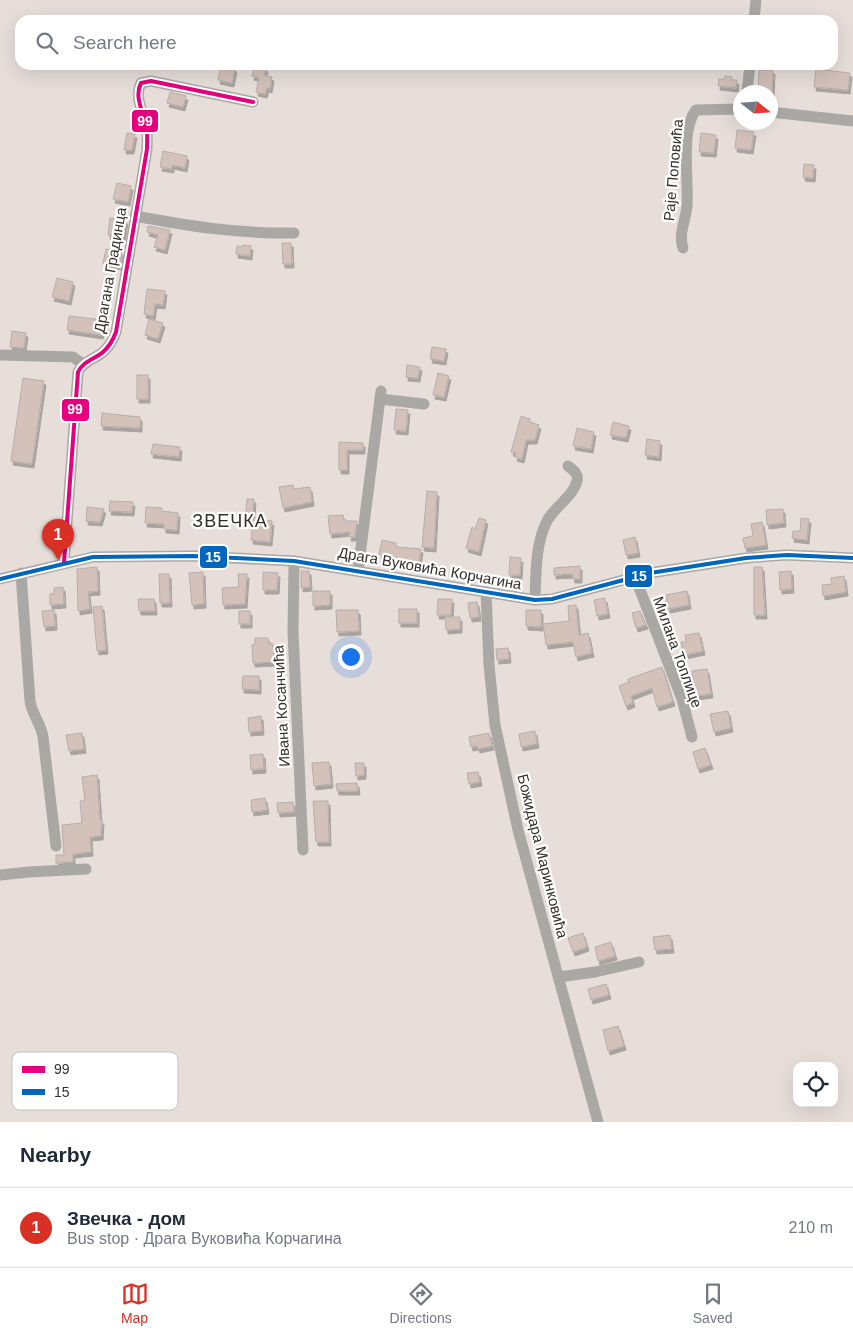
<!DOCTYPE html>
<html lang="en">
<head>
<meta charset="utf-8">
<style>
	:root { --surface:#fff; --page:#f2f2f3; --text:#1f2937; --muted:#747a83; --line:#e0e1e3; --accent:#d93025 }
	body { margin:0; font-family:Helvetica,sans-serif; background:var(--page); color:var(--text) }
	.controls { position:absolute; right:15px; bottom:15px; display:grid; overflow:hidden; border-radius:10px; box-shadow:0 5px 20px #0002 }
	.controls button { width:45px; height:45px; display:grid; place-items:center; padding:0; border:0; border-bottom:1px solid var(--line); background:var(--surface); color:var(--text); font:25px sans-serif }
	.compass { position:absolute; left:733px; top:85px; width:45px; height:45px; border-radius:50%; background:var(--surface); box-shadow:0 5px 20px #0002; rotate:107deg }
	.you { position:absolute; left:350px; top:656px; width:18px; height:18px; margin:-12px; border:4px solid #fff; border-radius:50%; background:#1a73e8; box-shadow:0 0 0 8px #1a73e833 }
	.badge { display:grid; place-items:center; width:32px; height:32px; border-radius:50%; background:var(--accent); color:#fff; font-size:16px; font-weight:700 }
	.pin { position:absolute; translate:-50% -41px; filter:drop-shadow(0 1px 2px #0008) }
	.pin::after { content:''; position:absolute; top:26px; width:18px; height:15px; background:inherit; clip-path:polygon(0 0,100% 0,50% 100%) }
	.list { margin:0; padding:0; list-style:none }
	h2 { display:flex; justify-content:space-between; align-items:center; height:65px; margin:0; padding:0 20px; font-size:21px }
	h2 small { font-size:16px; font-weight:400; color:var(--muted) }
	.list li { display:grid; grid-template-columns:32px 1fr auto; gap:15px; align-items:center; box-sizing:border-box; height:80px; padding:0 20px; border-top:1px solid var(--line) }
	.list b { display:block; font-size:19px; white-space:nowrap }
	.list p { margin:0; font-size:16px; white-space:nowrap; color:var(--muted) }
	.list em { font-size:16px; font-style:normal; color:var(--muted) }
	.icon { flex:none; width:28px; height:28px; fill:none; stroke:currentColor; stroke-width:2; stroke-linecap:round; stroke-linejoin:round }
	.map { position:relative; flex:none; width:853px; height:1122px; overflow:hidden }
	.search { position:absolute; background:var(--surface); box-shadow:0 5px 20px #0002; left:15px; right:15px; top:15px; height:55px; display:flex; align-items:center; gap:12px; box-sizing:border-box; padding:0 18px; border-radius:15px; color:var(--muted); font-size:19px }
	.sheet { height:145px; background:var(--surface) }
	nav { display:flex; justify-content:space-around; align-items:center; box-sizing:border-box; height:70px; border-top:1px solid var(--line); background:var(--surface); font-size:14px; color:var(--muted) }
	nav a { display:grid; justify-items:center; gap:2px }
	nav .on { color:var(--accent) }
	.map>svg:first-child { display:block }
	.building { fill:#d4c2ba; stroke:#b5aeab; filter:url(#shadow) }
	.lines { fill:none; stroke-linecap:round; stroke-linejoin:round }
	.minor { stroke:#aaa8a5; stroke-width:11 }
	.bus-1-casing { stroke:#fff; stroke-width:8 }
	.bus-2-casing { stroke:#fff; stroke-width:8 }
	.bus-1 { stroke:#e5007d; stroke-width:4 }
	.bus-2 { stroke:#0065bd; stroke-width:4 }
	.labels { text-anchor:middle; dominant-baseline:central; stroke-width:4.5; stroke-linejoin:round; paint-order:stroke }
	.street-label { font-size:15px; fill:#352f2c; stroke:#fff }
	.quarter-label { font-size:18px; letter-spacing:1px; fill:#352f2c; stroke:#fff }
	.key { fill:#fff; stroke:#c2c1c0; stroke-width:1 }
	.key-label { font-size:14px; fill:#352f2c }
	.line-badge { stroke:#fff; stroke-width:2 }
	.badge-label { font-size:14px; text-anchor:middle; font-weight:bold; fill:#fff }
</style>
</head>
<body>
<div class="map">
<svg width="853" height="1122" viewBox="0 0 853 1122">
	<defs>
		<filter id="shadow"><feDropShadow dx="2" dy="4" stdDeviation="0" flood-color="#0004"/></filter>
	</defs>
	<rect width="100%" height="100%" fill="#e7deda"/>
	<g class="building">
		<path d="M 221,65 L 235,68 L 232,83 L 218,80 Z"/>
		<path d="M 255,65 L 266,68 L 264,75 L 272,77 L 270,89 L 267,88 L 265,94 L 256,92 L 259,78 L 252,76 Z"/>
		<path d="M 816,69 L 850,73 L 848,90 L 814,87 Z"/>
		<path d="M 759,70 L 773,70 L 772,92 L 758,92 Z"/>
		<path d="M 725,76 L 732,77 L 732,80 L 737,80 L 736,88 L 718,86 L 719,79 L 724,79 Z"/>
		<path d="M 170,92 L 186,96 L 183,107 L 167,103 Z"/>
		<path d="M 737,130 L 754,132 L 751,150 L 735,148 Z"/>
		<path d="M 127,133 L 135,134 L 132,150 L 124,150 Z"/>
		<path d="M 701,133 L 716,135 L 714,153 L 699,152 Z"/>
		<path d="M 163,151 L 187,156 L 185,168 L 172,165 L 172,169 L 160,167 Z"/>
		<path d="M 804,164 L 814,165 L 813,178 L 803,177 Z"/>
		<path d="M 117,183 L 131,186 L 128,202 L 113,199 Z"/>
		<path d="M 110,218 L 126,220 L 123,237 L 108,235 Z"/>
		<path d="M 148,226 L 170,230 L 165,250 L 154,247 L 158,235 L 147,232 Z"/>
		<path d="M 282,243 L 291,243 L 292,264 L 283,264 Z"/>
		<path d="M 243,245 L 251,246 L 250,256 L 236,254 L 237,246 L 243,247 Z"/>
		<path d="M 106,249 L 122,252 L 120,266 L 103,263 Z"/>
		<path d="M 57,278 L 73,282 L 69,301 L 52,297 Z"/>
		<path d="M 147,289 L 165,291 L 163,305 L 155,304 L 153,316 L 144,314 Z"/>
		<path d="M 69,316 L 104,320 L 101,335 L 67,330 Z"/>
		<path d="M 149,319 L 163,323 L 158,339 L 145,335 Z"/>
		<path d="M 12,331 L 26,333 L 24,348 L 10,347 Z"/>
		<path d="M 432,347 L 446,349 L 444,361 L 430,359 Z"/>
		<path d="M 407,365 L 420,367 L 418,378 L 406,377 Z"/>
		<path d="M 438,373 L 449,376 L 444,397 L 433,395 Z"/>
		<rect x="137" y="375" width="11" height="24"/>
		<path d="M 23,378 L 44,381 L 32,464 L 11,461 Z"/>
		<path d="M 396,409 L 408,410 L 406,431 L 394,430 Z"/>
		<path d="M 102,413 L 140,417 L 140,428 L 101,426 Z"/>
		<path d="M 521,416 L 530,419 L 530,422 L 539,425 L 535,440 L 526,440 L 522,459 L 515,457 L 516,453 L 511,452 Z"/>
		<path d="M 613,422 L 629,426 L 626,438 L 610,435 Z"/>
		<path d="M 577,428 L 594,432 L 591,449 L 573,446 Z"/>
		<path d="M 647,439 L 660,441 L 659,457 L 645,455 Z"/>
		<path d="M 339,442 L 363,443 L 363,450 L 347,450 L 347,470 L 339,470 Z"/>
		<path d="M 153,444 L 180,447 L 179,457 L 151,454 Z"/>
		<path d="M 293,485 L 294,489 L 310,487 L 312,502 L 283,508 L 279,487 Z"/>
		<path d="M 427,491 L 437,492 L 434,548 L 422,547 Z"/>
		<path d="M 247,499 L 254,499 L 252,523 L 245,522 Z"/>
		<path d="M 110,501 L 133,502 L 132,512 L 109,511 Z"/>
		<path d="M 87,507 L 104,509 L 100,522 L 86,521 Z"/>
		<path d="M 146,507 L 162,508 L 162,511 L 178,513 L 177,530 L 164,529 L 164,524 L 145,523 Z"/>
		<path d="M 783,509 L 784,523 L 767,525 L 766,510 Z"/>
		<path d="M 343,515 L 344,521 L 357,521 L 355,537 L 349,537 L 350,532 L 330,534 L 328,516 Z"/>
		<path d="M 479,518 L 486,520 L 479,552 L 466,548 L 472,527 L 475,529 Z"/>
		<path d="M 801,518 L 809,519 L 807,540 L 792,538 L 793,531 L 800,531 Z"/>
		<path d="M 253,519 L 272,521 L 270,542 L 251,540 Z"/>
		<path d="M 762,522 L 766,545 L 745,548 L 743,538 L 753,536 L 751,524 Z"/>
		<path d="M 635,537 L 638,553 L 626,555 L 623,540 Z"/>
		<path d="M 382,540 L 396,543 L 396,547 L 421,549 L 419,563 L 379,554 Z"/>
		<path d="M 510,557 L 521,558 L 520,575 L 509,575 Z"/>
		<path d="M 580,566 L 580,579 L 573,579 L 572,574 L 554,575 L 554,568 Z"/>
		<path d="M 97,567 L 98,591 L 88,592 L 90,609 L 78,611 L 77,569 Z"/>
		<path d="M 754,567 L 762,567 L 765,615 L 754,615 Z"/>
		<path d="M 301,571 L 309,571 L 310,587 L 301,588 Z"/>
		<path d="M 791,571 L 792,589 L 780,590 L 779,572 Z"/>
		<path d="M 203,572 L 204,604 L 192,605 L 189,573 Z"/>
		<path d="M 263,572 L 278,573 L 277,590 L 263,590 Z"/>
		<path d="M 159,574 L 169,574 L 170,603 L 160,603 Z"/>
		<path d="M 238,574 L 247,574 L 245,604 L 223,605 L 222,588 L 239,587 Z"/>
		<path d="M 844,576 L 846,592 L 823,596 L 822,585 L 832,584 L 831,578 Z"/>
		<path d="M 63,587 L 64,604 L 50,605 L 50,594 L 54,593 L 54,588 Z"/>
		<path d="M 313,591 L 330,591 L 330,605 L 313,606 Z"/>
		<path d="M 687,591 L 689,605 L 668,609 L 666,595 Z"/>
		<path d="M 605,598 L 608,614 L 597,616 L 594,600 Z"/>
		<path d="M 138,599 L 154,599 L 155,611 L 139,611 Z"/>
		<path d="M 438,599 L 452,599 L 451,615 L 437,615 Z"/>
		<path d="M 477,602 L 479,617 L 470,618 L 468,603 Z"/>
		<path d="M 576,605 L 579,635 L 588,633 L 592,653 L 576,657 L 573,642 L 546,645 L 543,624 L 569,621 L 568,606 Z"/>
		<path d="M 102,606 L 106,650 L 97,651 L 93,607 Z"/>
		<rect x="399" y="609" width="18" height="14"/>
		<path d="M 54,610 L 55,626 L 44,627 L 42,611 Z"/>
		<path d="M 336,610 L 358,610 L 359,631 L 337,632 Z"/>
		<path d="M 526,610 L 541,610 L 541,627 L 526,626 Z"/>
		<rect x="239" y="611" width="11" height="13"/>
		<path d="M 640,611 L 646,625 L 636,628 L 632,613 Z"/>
		<path d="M 445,617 L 460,617 L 460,629 L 446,630 Z"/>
		<path d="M 699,633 L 703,651 L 684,655 L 681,642 L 686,642 L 685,635 Z"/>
		<path d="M 255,638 L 268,638 L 269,644 L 273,644 L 274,662 L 253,663 L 252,645 L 255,644 Z"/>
		<path d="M 508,648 L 509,659 L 497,660 L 496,649 Z"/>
		<path d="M 662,667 L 673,702 L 657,707 L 652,688 L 631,696 L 633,703 L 626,706 L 619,686 L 629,682 L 628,679 Z"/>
		<path d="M 707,669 L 711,694 L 695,696 L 692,671 Z"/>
		<path d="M 243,676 L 259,676 L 259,690 L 242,689 Z"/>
		<path d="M 728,711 L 731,728 L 714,732 L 710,714 Z"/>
		<path d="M 261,716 L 262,731 L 249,732 L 248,718 Z"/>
		<path d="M 535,731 L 537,744 L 521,747 L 519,734 Z"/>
		<path d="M 82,733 L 84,749 L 69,751 L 66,735 Z"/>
		<path d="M 489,733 L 492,746 L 478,749 L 477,746 L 471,747 L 469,737 Z"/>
		<path d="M 705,748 L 711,765 L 698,769 L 693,752 Z"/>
		<path d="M 263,754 L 264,769 L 251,770 L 250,755 Z"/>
		<path d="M 329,762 L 331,784 L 314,786 L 312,763 Z"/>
		<path d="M 355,763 L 364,763 L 364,775 L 356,776 Z"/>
		<path d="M 478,772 L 480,782 L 469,784 L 467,773 Z"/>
		<path d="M 97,775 L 100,820 L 102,820 L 101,836 L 90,837 L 91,852 L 73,854 L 73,862 L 56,863 L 56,855 L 64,855 L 62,825 L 82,823 L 80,801 L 85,801 L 82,777 Z"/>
		<path d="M 357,783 L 358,791 L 337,791 L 336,784 Z"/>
		<path d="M 265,798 L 267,810 L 252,812 L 251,800 Z"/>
		<path d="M 313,801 L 328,801 L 329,842 L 316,842 Z"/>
		<path d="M 293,802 L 294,812 L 278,813 L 277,803 Z"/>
		<path d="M 583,933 L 587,947 L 573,952 L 568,938 Z"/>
		<path d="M 670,935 L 672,949 L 655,950 L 653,937 Z"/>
		<path d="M 611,942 L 615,956 L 598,961 L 595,947 Z"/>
		<path d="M 606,984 L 609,995 L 591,1000 L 588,989 Z"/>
		<path d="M 618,1026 L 624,1046 L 608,1051 L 603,1030 Z"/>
	</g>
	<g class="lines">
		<g class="minor">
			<path d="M 754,20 L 756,0"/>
			<path d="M 747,92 L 750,65"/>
			<path d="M 770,112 L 853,121"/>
			<path d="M 135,216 C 188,226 240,234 294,233"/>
			<path d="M 683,248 C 678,235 686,219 687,206 C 689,180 680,130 696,110 L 740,109"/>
			<path d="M 0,355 L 73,357 L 83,364"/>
			<path d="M 380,399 L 424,404"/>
			<path d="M 294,561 L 293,632 L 303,850"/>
			<path d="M 64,563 L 78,372 C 83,361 95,359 103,352 C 110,346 113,340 116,332 L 147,149 C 147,141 148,133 146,125 C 143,111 134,97 141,83 L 151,81 L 253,102"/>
			<path d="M 358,571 L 381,391"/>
			<path d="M 21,573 L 30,701 C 32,715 41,723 43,737 L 56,846"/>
			<path d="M 635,577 L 682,699 L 692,737"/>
			<path d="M 0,579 L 93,557 L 193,556 L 294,561 L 535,600 L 552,599 L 650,573 L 746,558 L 787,555 L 853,558"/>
			<path d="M 486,592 L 489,665 L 495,725 L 518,830 L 598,1122"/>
			<path d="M 535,600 C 536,575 535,544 547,521 C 554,507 573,497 577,481 C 579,474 573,470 568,466"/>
			<path d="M 0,875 L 29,872 L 86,869"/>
			<path d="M 559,977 L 595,972 L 639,962"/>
		</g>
		<defs>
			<path id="bus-1" d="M 64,563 L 78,372 C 83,361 95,359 103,352 C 110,346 113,340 116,332 L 147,149 C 147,141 148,133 146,125 C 143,111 134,97 141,83 L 151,81 L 253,102"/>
			<path id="bus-2" d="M 0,579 L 93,557 L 193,556 L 294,561 L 535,600 L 552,599 L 650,573 L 746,558 L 787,555 L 853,558"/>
		</defs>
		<use href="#bus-1" class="bus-1-casing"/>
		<use href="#bus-2" class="bus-2-casing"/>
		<use href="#bus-1" class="bus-1"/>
		<use href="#bus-2" class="bus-2"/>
	</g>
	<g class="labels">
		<g class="street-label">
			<text transform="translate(673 170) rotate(-85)">Раје Поповића</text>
			<text transform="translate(110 270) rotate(-80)">Драгана Градинца</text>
			<text transform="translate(430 568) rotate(10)">Драга Вуковића Корчагина</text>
			<text transform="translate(678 652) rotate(70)">Милана Топлице</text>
			<text transform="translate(281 706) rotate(-93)">Ивана Косанчића</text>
			<text transform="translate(543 856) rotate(76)">Божидара Маринковића</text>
		</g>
		<g class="quarter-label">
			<text x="230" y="521">ЗВЕЧКА</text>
		</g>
	</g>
	<rect x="12" y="1052" width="166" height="58" rx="8" class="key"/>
	<rect x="22" y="1066" width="23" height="7" fill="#e5007d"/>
	<rect x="22" y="1089" width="23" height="6" fill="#0065bd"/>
	<g class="key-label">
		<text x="54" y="1074">99</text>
		<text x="54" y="1097">15</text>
	</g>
	<g class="line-badge">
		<rect x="131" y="109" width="28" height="24" rx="5" fill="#e5007d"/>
		<rect x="61" y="398" width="29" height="24" rx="5" fill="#e5007d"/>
		<rect x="199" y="545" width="29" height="24" rx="5" fill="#0065bd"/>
		<rect x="624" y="564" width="29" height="24" rx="5" fill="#0065bd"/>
	</g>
	<g class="badge-label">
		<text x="145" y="126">99</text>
		<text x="75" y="414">99</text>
		<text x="213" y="562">15</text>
		<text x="639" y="581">15</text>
	</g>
</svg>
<div class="controls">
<button><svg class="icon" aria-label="locate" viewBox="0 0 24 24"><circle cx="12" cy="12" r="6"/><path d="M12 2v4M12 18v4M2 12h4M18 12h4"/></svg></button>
</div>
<svg class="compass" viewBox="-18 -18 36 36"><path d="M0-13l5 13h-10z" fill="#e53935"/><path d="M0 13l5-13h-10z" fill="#747a83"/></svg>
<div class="you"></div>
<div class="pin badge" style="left:58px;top:560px">1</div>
<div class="search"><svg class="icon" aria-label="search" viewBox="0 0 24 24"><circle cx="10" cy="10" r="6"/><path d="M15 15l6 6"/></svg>Search here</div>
</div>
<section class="sheet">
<h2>Nearby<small></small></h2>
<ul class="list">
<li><span class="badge">1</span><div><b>Звечка - дом</b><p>Bus stop · Драга Вуковића Корчагина</p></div><em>210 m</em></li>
</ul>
</section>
<nav>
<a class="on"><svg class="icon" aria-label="map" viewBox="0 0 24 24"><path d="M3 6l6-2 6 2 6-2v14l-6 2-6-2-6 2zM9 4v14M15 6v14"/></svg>Map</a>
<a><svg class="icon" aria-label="directions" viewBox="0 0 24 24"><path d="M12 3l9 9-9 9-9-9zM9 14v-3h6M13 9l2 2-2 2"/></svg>Directions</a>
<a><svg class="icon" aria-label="saved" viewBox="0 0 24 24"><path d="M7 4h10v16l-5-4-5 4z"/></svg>Saved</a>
</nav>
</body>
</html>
